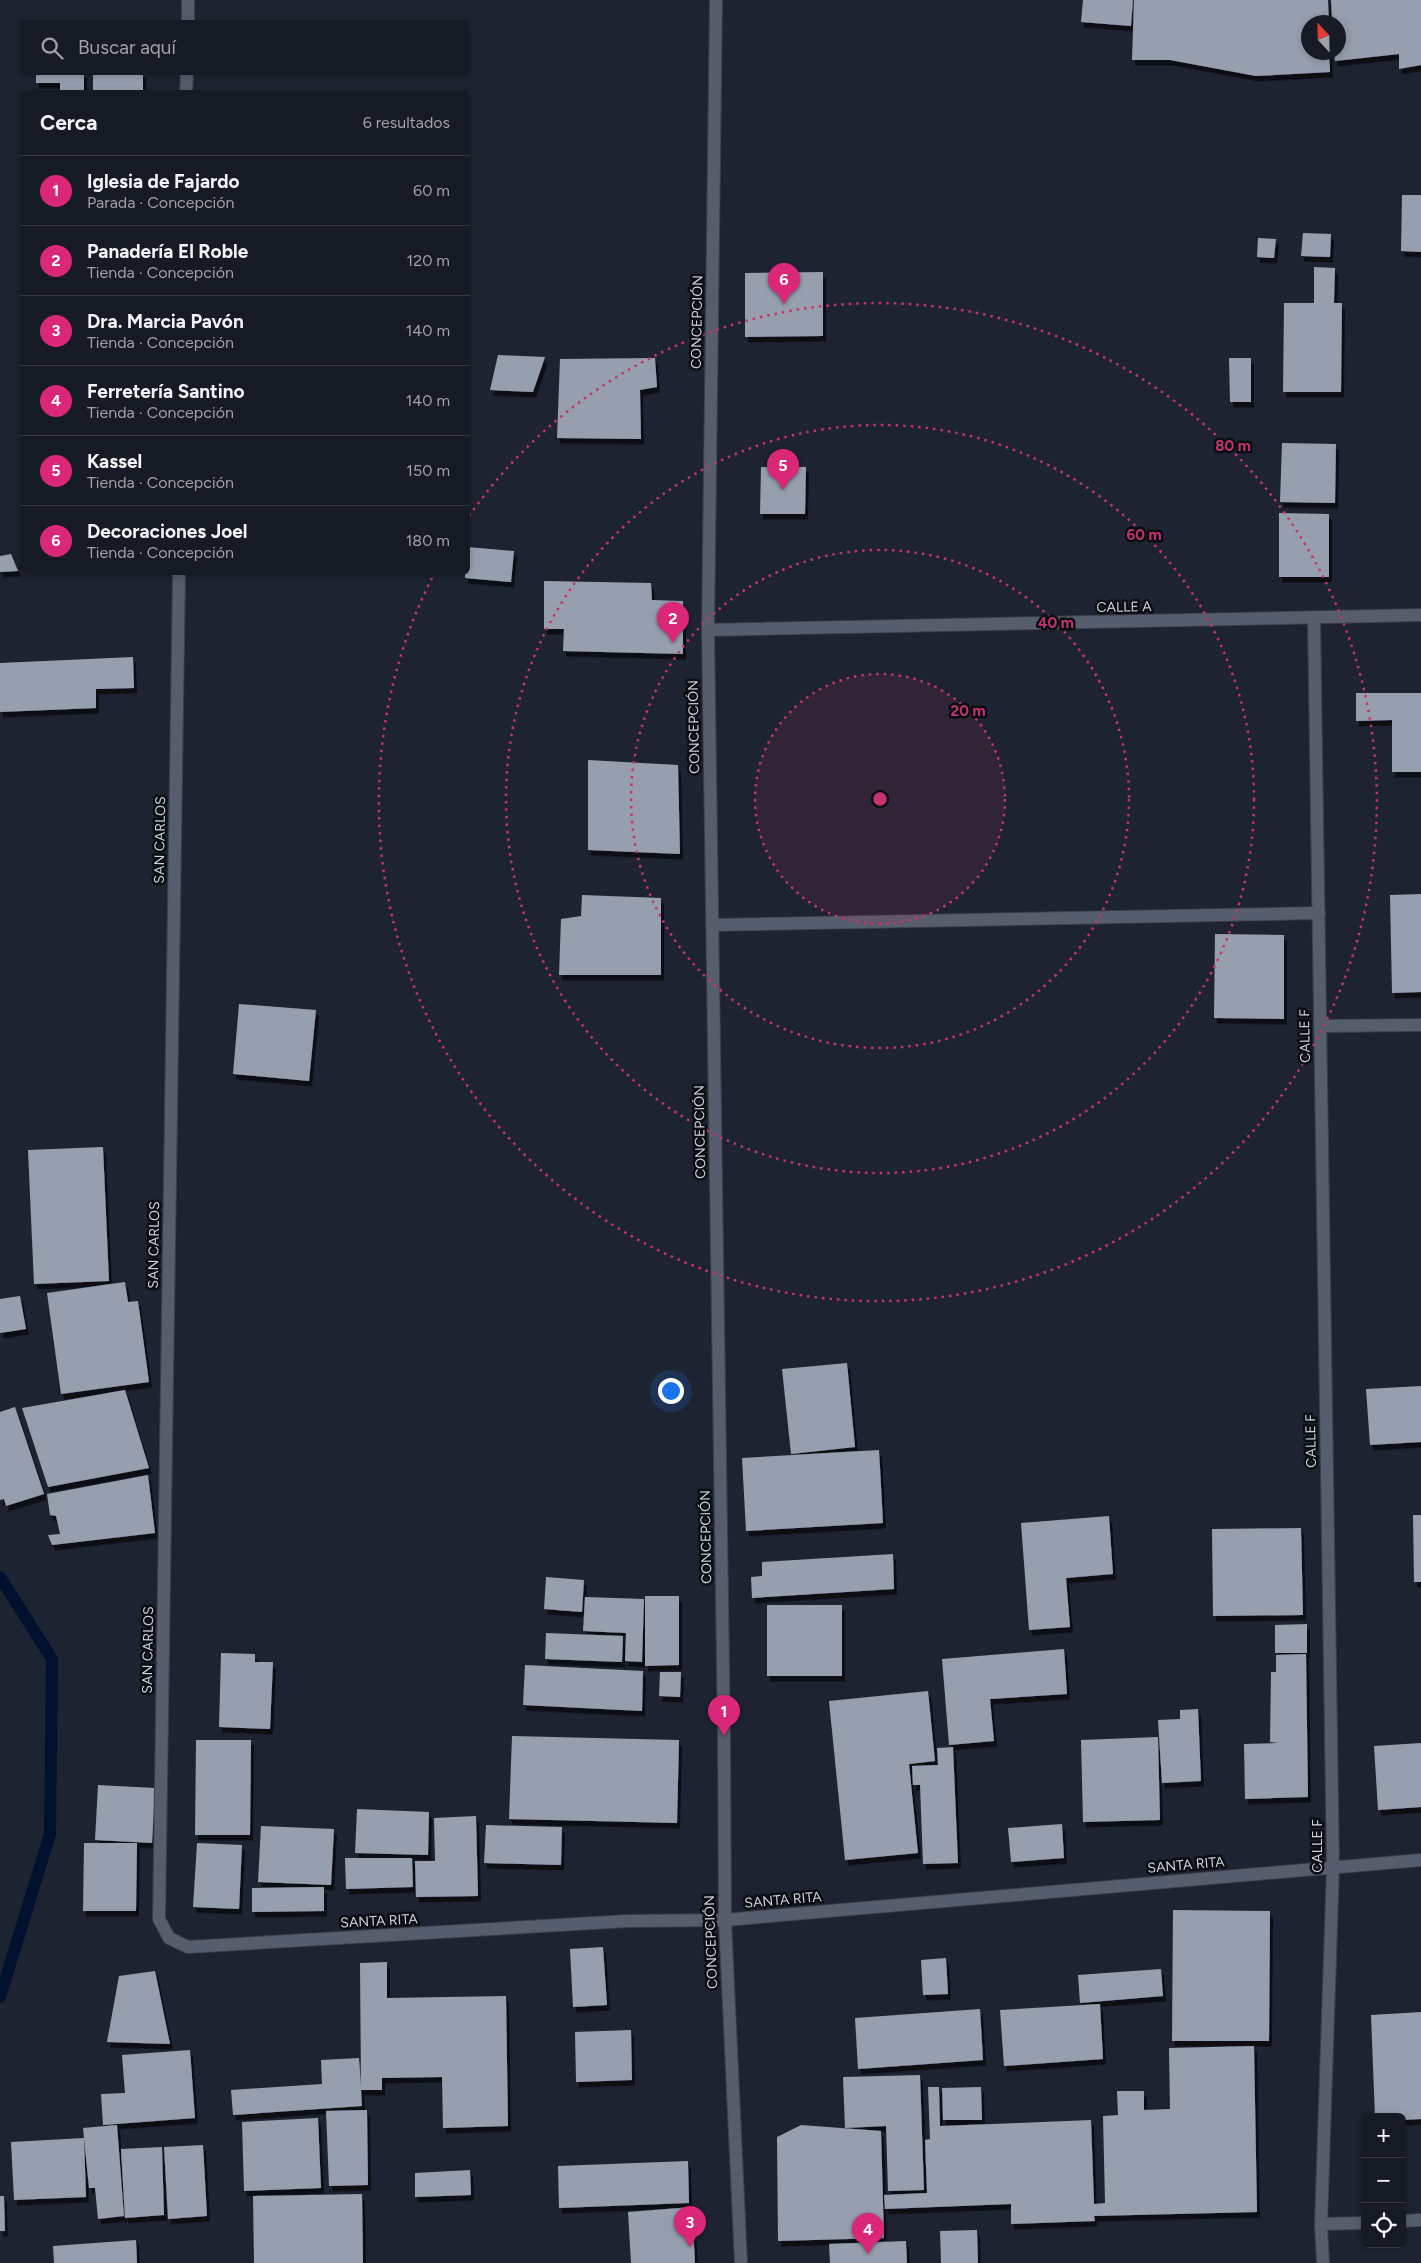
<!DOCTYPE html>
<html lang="es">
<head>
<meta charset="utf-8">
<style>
	:root { --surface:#161a24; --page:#1f232c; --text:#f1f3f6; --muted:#9ea1a6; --line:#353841; --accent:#db2777 }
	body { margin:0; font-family:Figtree,sans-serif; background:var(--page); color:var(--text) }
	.controls { position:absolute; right:15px; bottom:15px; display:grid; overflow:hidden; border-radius:8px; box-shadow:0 2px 8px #0003 }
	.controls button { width:45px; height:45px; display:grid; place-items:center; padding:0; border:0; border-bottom:1px solid var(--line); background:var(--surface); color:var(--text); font:25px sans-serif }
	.compass { position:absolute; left:1301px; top:15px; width:45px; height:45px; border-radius:50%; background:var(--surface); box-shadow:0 2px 8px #0003; rotate:338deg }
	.you { position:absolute; left:670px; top:1390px; width:18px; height:18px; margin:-12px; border:4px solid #fff; border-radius:50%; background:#1a73e8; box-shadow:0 0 0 8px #1a73e833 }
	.badge { display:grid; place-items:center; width:32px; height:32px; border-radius:50%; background:var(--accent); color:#fff; font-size:16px; font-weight:700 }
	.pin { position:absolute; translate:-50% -41px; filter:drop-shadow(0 1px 2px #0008) }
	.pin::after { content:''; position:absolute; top:26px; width:18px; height:15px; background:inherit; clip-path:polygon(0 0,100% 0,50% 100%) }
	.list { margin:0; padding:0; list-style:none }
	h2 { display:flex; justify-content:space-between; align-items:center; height:65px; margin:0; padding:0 20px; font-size:21px }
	h2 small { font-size:16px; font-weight:400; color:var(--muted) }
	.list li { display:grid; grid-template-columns:32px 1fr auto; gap:15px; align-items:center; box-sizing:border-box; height:70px; padding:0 20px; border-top:1px solid var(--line) }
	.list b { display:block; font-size:19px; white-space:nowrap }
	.list p { margin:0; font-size:16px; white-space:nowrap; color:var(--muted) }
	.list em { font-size:16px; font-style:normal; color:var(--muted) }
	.icon { flex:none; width:28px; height:28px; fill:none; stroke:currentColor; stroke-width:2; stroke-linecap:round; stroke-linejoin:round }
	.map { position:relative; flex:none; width:1421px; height:2263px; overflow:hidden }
	.search { position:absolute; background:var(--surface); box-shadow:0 2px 8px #0003; left:20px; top:20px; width:450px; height:55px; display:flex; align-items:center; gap:12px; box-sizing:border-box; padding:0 18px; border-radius:8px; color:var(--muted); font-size:19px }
	.panel { position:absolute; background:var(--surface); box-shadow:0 2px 8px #0003; left:20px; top:90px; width:450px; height:485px; border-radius:8px }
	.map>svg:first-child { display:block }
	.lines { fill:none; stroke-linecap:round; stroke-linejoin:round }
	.stream { stroke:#00112d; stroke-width:12 }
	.building { fill:#979faf; filter:url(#shadow) }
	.minor-casing { stroke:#3b3f4b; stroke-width:14 }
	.minor { stroke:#565d6c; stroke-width:12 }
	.ring { fill:none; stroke:#c4346e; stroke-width:2.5; stroke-dasharray:2.5 5 }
	.labels { text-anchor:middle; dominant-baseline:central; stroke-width:5; stroke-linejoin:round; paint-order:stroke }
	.street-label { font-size:14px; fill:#ced2db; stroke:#0a0d12 }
	.centre { fill:#c4346e; stroke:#0a0d12; stroke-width:2.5 }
	.ring-label { font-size:15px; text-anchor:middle; font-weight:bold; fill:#c4346e; stroke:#0a0d12; stroke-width:5; stroke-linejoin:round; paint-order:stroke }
</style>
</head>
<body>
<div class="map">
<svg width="1421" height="2263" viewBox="0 0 1421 2263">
	<defs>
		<filter id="shadow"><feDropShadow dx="3" dy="5.5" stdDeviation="0" flood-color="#0009"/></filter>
	</defs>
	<rect width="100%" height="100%" fill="#1d2330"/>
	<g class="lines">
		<path class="stream" d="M 0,1577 L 52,1659 L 50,1834 L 0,1997"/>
	</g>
	<g class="building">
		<path d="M 1083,0 L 1133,0 L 1131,26 L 1081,22 Z"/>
		<path d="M 1134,0 L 1328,0 L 1329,22 L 1308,22 L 1308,52 L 1329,52 L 1330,72 L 1256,76 L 1170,60 L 1132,60 Z"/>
		<path d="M 1331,0 L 1421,0 L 1421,65 L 1399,69 L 1399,54 L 1335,61 L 1334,52 L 1338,52 L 1338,22 L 1332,22 Z"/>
		<path d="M 36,72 L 84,72 L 84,92 L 60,92 L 60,83 L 36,83 Z"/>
		<rect x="93" y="72" width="50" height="20"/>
		<path d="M 1402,195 L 1421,195 L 1421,252 L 1401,251 Z"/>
		<path d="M 1303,233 L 1331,234 L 1330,257 L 1301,256 Z"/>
		<path d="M 1258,238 L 1276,239 L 1274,258 L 1257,257 Z"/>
		<path d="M 1314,267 L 1335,268 L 1334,303 L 1342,303 L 1341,392 L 1283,392 L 1284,303 L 1314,303 Z"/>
		<path d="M 823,272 L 823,336 L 745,337 L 745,273 Z"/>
		<path d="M 498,355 L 545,357 L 533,392 L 490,390 Z"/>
		<path d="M 655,358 L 657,387 L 640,390 L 641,439 L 557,438 L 560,359 Z"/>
		<path d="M 1229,358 L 1251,358 L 1251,402 L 1230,402 Z"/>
		<path d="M 1282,443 L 1336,444 L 1335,503 L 1280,502 Z"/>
		<path d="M 761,467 L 806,467 L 805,514 L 760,514 Z"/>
		<path d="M 1279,513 L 1329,514 L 1329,577 L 1279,577 Z"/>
		<path d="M 468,547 L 514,551 L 511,582 L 465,578 L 465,572 L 468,572 Z"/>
		<path d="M 11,554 L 18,571 L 0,572 L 0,556 Z"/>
		<path d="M 544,581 L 651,583 L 652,600 L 683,601 L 683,654 L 563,651 L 564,629 L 544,629 Z"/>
		<path d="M 133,657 L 134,688 L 96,689 L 96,708 L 0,712 L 0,663 Z"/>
		<path d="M 1356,693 L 1421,693 L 1421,772 L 1392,772 L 1392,720 L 1356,721 Z"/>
		<path d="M 588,760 L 678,765 L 680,854 L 588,850 Z"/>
		<path d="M 1421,894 L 1421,992 L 1392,993 L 1390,895 Z"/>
		<path d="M 582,895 L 661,898 L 661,975 L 559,975 L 561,919 L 581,916 Z"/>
		<path d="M 1215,934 L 1284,935 L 1284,1019 L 1214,1018 Z"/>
		<path d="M 239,1004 L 316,1010 L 309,1081 L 233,1074 Z"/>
		<path d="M 103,1147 L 109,1281 L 34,1284 L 28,1150 Z"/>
		<path d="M 125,1282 L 128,1302 L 138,1301 L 149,1382 L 61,1394 L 47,1293 Z"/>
		<path d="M 20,1296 L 26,1329 L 0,1333 L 0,1299 Z"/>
		<path d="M 847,1363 L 855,1447 L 791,1454 L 782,1369 Z"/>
		<path d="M 1421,1386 L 1421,1442 L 1370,1445 L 1366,1389 Z"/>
		<path d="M 125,1390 L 149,1468 L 48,1487 L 22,1408 Z"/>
		<path d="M 15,1407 L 44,1494 L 6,1506 L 4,1499 L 0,1500 L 0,1412 Z"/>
		<path d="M 879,1450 L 883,1523 L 746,1531 L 742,1458 Z"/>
		<path d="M 148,1475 L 155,1533 L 52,1545 L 48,1535 L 60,1534 L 56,1516 L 50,1515 L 47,1494 Z"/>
		<path d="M 1413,1515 L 1421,1515 L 1421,1582 L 1414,1582 Z"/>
		<path d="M 1109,1516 L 1113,1574 L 1066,1578 L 1070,1627 L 1029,1630 L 1021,1523 Z"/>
		<path d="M 1301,1528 L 1303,1615 L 1213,1616 L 1212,1529 Z"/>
		<path d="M 893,1554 L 894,1589 L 752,1598 L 751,1577 L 762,1576 L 762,1562 Z"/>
		<path d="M 546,1577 L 584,1580 L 582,1612 L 544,1609 Z"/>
		<path d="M 645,1596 L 679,1596 L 679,1665 L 645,1666 Z"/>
		<path d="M 585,1597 L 644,1599 L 642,1662 L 625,1661 L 626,1633 L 583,1631 Z"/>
		<rect x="767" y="1605" width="75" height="71"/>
		<path d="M 1307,1624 L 1307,1653 L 1275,1653 L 1275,1625 Z"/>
		<path d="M 546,1633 L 623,1636 L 622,1662 L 545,1659 Z"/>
		<path d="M 1064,1649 L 1067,1694 L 990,1699 L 994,1741 L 949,1745 L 942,1659 Z"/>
		<path d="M 221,1653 L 255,1654 L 255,1662 L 273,1662 L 270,1729 L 219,1727 Z"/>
		<path d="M 1306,1654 L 1308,1797 L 1245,1799 L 1244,1744 L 1279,1743 L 1270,1742 L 1271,1672 L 1276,1672 L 1276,1655 Z"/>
		<path d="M 525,1665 L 643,1671 L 642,1711 L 523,1705 Z"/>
		<path d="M 660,1672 L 681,1672 L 680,1697 L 659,1696 Z"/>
		<path d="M 928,1691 L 935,1761 L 909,1764 L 918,1853 L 845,1860 L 829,1701 Z"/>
		<path d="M 1198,1709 L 1201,1781 L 1162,1783 L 1158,1720 L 1180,1719 L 1180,1710 Z"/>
		<path d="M 512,1736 L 679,1740 L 677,1823 L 509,1819 Z"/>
		<path d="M 1158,1737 L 1160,1820 L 1083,1822 L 1081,1740 Z"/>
		<path d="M 196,1740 L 251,1740 L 250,1835 L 195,1835 Z"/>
		<path d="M 1421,1743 L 1421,1807 L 1378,1810 L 1374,1746 Z"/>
		<path d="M 953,1747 L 958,1863 L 923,1864 L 920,1785 L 913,1785 L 912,1766 L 938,1765 L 937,1748 Z"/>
		<path d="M 98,1785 L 155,1788 L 152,1843 L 95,1840 Z"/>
		<path d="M 357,1809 L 429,1812 L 428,1855 L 355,1853 Z"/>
		<path d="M 476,1816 L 478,1896 L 416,1897 L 415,1861 L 435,1861 L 434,1818 Z"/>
		<path d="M 1062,1824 L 1064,1858 L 1011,1862 L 1008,1828 Z"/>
		<path d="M 486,1825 L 562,1827 L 561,1865 L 484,1863 Z"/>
		<path d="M 261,1826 L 334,1829 L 331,1885 L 258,1882 Z"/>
		<path d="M 84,1843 L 137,1843 L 136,1911 L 83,1911 Z"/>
		<path d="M 197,1843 L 242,1845 L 239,1909 L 193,1907 Z"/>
		<path d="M 345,1858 L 412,1858 L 413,1887 L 346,1889 Z"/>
		<path d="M 324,1887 L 324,1911 L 252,1912 L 252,1888 Z"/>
		<path d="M 1173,1910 L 1270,1911 L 1269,2041 L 1172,2041 Z"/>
		<path d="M 603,1947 L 607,2005 L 573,2007 L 570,1949 Z"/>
		<path d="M 946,1958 L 948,1994 L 923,1995 L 921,1960 Z"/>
		<path d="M 387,1962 L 387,1998 L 506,1996 L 508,2126 L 443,2128 L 442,2077 L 382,2078 L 382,2090 L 361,2090 L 362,2106 L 233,2115 L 231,2090 L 322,2084 L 321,2060 L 359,2058 L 361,2086 L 360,1963 Z"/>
		<path d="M 1161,1969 L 1163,1996 L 1080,2003 L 1078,1975 Z"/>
		<path d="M 155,1971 L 170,2044 L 107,2042 L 119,1976 Z"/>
		<path d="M 1100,2004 L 1103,2059 L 1004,2066 L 1000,2010 Z"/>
		<path d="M 980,2009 L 983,2060 L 858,2069 L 855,2018 Z"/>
		<path d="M 1421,2012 L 1421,2119 L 1402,2120 L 1402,2117 L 1375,2117 L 1371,2015 Z"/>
		<path d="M 631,2030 L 632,2080 L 576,2082 L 575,2032 Z"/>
		<path d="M 1254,2046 L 1257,2212 L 1094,2216 L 1095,2221 L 1011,2224 L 1011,2204 L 885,2209 L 884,2195 L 927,2193 L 925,2140 L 930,2139 L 928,2087 L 939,2087 L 940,2126 L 1091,2120 L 1094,2204 L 1105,2203 L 1103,2116 L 1118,2115 L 1117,2091 L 1144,2091 L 1144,2110 L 1170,2109 L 1169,2048 Z"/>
		<path d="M 190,2050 L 195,2118 L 103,2125 L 101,2094 L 125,2093 L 122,2055 Z"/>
		<path d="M 920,2075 L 924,2190 L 888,2191 L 886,2126 L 845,2128 L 843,2077 Z"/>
		<path d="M 981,2087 L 982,2120 L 943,2120 L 942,2088 Z"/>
		<path d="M 367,2110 L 368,2185 L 329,2186 L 326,2111 Z"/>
		<path d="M 318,2118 L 321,2188 L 244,2191 L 242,2122 Z"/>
		<path d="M 117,2125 L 124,2216 L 98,2219 L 95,2188 L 89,2188 L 83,2128 Z"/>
		<path d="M 801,2125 L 881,2131 L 884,2238 L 778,2241 L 777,2137 Z"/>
		<path d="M 84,2138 L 86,2197 L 14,2200 L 11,2142 Z"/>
		<path d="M 203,2145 L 207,2216 L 168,2219 L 164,2147 Z"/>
		<path d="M 162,2147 L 164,2215 L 125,2218 L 121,2149 Z"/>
		<path d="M 688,2161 L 689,2203 L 559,2208 L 558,2166 Z"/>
		<path d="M 470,2170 L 471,2195 L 415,2197 L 415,2173 Z"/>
		<path d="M 362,2194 L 363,2263 L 254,2263 L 253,2196 Z"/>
		<path d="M 0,2196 L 4,2196 L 5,2231 L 0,2231 Z"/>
		<path d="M 692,2207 L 695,2263 L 631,2263 L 628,2212 Z"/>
		<path d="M 977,2230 L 978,2263 L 941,2263 L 940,2231 Z"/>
		<path d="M 136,2240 L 137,2263 L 54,2263 L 53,2246 Z"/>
		<path d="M 906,2241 L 907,2263 L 830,2263 L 829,2244 Z"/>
	</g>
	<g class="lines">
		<defs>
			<g id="minor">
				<path d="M 716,0 L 708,630 L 724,1736 L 725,1920 L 741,2263"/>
				<path d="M 188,22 L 188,0"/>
				<path d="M 186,92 L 187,72"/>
				<path d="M 179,572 L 159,1919 L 169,1938 L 188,1947 L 628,1921 L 725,1920 L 1421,1860"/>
				<path d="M 1314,619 L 1333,1867 L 1321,2224 L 1323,2263"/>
				<path d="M 708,630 L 1421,615"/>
				<path d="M 712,925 L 1319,913"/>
				<path d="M 1320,1026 L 1421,1025"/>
				<path d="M 1402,2221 L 1421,2220"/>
				<path d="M 1321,2224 L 1365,2223"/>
			</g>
		</defs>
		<use href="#minor" class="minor-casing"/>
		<use href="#minor" class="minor"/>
	</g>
	<circle cx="880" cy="799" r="125" fill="#c4346e" fill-opacity=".12"/>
	<g class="ring">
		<circle cx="880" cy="799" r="125"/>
		<circle cx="880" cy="799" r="249"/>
		<circle cx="880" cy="799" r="374"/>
		<path d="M469 516A499 499 0 1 1 433 576"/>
	</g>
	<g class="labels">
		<g class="street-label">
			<text transform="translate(697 322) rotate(-89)">CONCEPCIÓN</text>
			<text transform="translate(1124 607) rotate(-1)">CALLE A</text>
			<text transform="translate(694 727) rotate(-91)">CONCEPCIÓN</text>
			<text transform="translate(160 840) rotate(-89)">SAN CARLOS</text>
			<text transform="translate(1305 1036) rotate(-91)">CALLE F</text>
			<text transform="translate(700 1132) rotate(-91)">CONCEPCIÓN</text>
			<text transform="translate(154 1245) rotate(-89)">SAN CARLOS</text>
			<text transform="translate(1311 1441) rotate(-91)">CALLE F</text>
			<text transform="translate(706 1537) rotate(-91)">CONCEPCIÓN</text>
			<text transform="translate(148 1650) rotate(-89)">SAN CARLOS</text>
			<text transform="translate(1317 1846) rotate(-90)">CALLE F</text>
			<text transform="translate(1186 1865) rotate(-5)">SANTA RITA</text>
			<text transform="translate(783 1900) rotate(-5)">SANTA RITA</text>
			<text transform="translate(379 1921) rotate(-3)">SANTA RITA</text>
			<text transform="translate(711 1942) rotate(-92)">CONCEPCIÓN</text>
		</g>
	</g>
	<circle cx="880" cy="799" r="8" class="centre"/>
	<g class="ring-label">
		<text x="1233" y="451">80 m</text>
		<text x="1144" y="540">60 m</text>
		<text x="1056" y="628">40 m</text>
		<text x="968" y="716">20 m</text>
	</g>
</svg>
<div class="controls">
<button>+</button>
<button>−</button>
<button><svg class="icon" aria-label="locate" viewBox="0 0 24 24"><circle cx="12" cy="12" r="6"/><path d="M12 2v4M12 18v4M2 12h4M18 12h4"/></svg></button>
</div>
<svg class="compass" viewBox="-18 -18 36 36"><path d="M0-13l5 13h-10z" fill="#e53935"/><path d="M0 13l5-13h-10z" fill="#9ea1a6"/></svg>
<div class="you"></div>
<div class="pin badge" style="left:724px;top:1736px">1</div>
<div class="pin badge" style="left:673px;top:643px">2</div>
<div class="pin badge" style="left:690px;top:2247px">3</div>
<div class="pin badge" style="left:868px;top:2254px">4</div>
<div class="pin badge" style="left:783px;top:490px">5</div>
<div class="pin badge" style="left:784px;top:304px">6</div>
<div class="search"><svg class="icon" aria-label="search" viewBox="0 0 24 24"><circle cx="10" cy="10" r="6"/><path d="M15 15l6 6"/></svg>Buscar aquí</div>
<section class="panel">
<h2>Cerca<small>6 resultados</small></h2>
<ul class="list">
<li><span class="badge">1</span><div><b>Iglesia de Fajardo</b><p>Parada · Concepción</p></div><em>60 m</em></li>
<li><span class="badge">2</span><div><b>Panadería El Roble</b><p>Tienda · Concepción</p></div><em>120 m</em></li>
<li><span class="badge">3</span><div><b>Dra. Marcia Pavón</b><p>Tienda · Concepción</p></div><em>140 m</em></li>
<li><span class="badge">4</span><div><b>Ferretería Santino</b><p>Tienda · Concepción</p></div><em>140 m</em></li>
<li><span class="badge">5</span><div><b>Kassel</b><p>Tienda · Concepción</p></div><em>150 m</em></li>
<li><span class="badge">6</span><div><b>Decoraciones Joel</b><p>Tienda · Concepción</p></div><em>180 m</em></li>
</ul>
</section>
</div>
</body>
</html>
